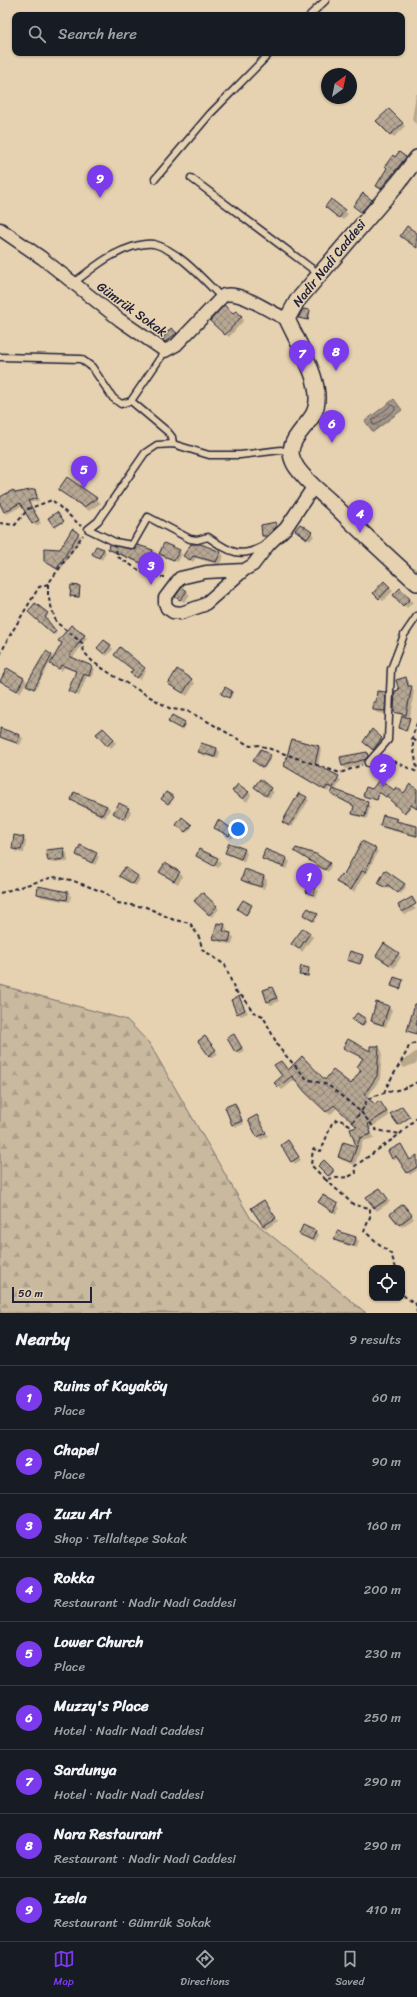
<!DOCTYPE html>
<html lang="en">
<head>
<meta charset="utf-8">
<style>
	:root { --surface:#171b24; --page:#20242c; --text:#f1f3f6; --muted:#9ea1a6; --line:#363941; --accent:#7c3aed }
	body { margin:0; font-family:Sriracha,sans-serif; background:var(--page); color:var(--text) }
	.controls { position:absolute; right:12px; bottom:12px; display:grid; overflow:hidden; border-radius:8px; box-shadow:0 1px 3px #0004 }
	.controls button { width:36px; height:36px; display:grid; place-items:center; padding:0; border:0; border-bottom:1px solid var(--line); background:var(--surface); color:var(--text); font:20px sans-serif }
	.compass { position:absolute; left:321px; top:68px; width:36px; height:36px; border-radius:50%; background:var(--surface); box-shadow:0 1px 3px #0004; rotate:33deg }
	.scale { position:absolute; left:12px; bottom:10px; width:80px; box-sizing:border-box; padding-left:4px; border:2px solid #22223b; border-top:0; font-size:11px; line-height:14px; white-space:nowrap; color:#22223b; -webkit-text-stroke:3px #e6d2b0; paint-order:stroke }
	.you { position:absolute; left:238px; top:829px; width:14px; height:14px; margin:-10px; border:3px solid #fff; border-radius:50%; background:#1a73e8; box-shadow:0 0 0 6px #1a73e833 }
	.badge { display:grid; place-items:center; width:26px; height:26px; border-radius:50%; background:var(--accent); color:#fff; font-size:13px; font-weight:700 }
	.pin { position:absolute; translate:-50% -33px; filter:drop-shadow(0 1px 2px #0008) }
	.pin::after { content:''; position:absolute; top:21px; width:14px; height:12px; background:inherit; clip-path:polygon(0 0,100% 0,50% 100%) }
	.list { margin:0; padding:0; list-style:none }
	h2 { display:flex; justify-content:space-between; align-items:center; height:52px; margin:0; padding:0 16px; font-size:17px }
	h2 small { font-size:13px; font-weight:400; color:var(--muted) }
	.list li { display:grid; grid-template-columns:26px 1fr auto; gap:12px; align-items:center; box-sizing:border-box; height:64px; padding:0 16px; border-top:1px solid var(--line) }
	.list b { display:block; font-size:15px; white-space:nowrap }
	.list p { margin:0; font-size:13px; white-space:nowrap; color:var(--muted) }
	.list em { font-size:13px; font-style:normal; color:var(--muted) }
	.icon { flex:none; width:22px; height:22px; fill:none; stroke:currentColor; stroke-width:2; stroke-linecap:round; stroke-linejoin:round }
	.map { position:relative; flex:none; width:417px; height:1313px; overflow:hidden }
	.search { position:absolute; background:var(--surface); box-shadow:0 1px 3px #0004; left:12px; right:12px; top:12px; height:44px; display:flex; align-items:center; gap:10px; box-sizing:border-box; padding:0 14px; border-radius:8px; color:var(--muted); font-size:15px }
	.sheet { height:628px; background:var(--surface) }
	nav { display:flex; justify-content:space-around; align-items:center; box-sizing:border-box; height:56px; border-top:1px solid var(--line); background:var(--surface); font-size:11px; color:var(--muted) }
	nav a { display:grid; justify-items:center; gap:2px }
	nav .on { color:var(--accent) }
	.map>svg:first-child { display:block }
	.forest { fill:url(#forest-firs); stroke:#766e6d }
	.water { fill:url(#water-waves); stroke:#6f6869 }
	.shadow { fill:#0003 }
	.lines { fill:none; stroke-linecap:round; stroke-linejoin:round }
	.shore { stroke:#56505a; stroke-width:1 }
	.building { fill:url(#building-cross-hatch); stroke:#22223b }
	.service-casing { stroke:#22223b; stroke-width:9 }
	.minor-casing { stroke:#22223b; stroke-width:15 }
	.tertiary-casing { stroke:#22223b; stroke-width:18 }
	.path { stroke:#22223b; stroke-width:2; stroke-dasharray:4 3; stroke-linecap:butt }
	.service { stroke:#e6d2b0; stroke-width:6 }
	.minor { stroke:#e6d2b0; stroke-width:12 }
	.tertiary { stroke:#e6d2b0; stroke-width:15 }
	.labels { text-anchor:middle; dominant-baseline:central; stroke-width:3; stroke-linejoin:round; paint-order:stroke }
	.street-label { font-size:13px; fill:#22223b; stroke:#e6d2b0 }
</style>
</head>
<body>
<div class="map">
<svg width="417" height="1313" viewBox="0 0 417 1313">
	<defs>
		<pattern id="forest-firs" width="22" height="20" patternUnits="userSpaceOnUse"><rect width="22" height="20" fill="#c9b99f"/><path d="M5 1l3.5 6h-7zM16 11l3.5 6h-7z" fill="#ac9f8a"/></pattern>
		<pattern id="water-waves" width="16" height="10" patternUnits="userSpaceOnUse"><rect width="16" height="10" fill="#a39688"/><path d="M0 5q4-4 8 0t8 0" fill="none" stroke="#847a70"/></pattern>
		<pattern id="building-cross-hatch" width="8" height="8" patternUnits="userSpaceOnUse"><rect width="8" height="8" fill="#b6a793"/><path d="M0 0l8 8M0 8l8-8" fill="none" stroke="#948879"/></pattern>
	</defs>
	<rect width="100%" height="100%" fill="#e6d2b0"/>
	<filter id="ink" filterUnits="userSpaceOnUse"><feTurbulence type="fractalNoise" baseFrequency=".025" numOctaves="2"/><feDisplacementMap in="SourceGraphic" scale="8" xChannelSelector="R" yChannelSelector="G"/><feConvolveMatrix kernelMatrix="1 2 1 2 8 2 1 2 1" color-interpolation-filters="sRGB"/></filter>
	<g filter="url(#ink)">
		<path class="forest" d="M 0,985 L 127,1020 L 149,1043 L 251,1219 L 366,1313 L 0,1313 Z"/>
		<path class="water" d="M 394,399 L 402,410 L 373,432 L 365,421 Z"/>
		<g class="shadow">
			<path d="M 416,94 L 417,94 L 417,125 L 412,120 Z"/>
			<path d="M 389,110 L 405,126 L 394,137 L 378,121 Z"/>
			<path d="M 399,154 L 409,161 L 384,191 L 377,186 Z"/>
			<path d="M 371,200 L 374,203 L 365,214 L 357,209 Z"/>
			<path d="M 331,201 L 348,214 L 343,220 L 329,210 Z"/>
			<path d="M 309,311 L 309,321 L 299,318 Z"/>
			<path d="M 236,312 L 244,320 L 229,337 L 211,321 L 233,315 Z"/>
			<path d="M 171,329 L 180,336 L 169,345 L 163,339 Z"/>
			<path d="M 67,479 L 96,499 L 101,503 L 89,511 L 65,494 Z"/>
			<path d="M 34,490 L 37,493 L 39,501 L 29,503 L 41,523 L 36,526 L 22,506 L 7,514 L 5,512 L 0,498 L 13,491 L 16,494 Z"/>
			<path d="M 59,514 L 64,522 L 56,527 L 55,526 Z"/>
			<path d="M 276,524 L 279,530 L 266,539 L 263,536 Z"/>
			<path d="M 72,530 L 82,537 L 60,571 L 45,561 L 60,550 Z"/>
			<path d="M 300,533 L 311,533 L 314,536 L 310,541 Z"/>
			<path d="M 139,546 L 153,551 L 156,554 L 151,568 L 112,552 L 109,549 L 137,551 Z"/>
			<path d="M 103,549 L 106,552 L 102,560 L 93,554 Z"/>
			<path d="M 179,551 L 182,554 L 178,562 L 163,557 L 160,554 Z"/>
			<path d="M 221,553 L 224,556 L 219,565 L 196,558 L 193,562 L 184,556 Z"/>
			<path d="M 384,583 L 393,591 L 383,601 L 374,593 Z"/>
			<path d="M 80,587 L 80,598 L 72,597 L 71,596 Z"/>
			<path d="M 183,589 L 190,595 L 184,602 L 176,597 Z"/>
			<path d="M 400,590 L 413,602 L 407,608 L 395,595 Z"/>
			<path d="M 35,605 L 48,615 L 46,619 L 57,633 L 54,635 L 29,612 Z"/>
			<path d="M 84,636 L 87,638 L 72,659 L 95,669 L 91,678 L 87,676 L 79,696 L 69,691 L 76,672 L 64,667 L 62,671 L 52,664 L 63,644 L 60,641 Z"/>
			<path d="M 110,646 L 113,649 L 107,656 L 101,651 Z"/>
			<path d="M 120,648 L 146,671 L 140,680 L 134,675 L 134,670 Z"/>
			<path d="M 46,652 L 53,657 L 35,690 L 29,686 Z"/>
			<path d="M 177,670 L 195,683 L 187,696 L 169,684 Z"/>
			<path d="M 23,678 L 27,681 L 20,693 L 2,681 Z"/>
			<path d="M 406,678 L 409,681 L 410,687 L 414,690 L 408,731 L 400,728 L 403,716 L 395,712 Z"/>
			<path d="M 225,688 L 233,693 L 230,699 L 222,694 Z"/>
			<path d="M 385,693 L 388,696 L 387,714 L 377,713 L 374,710 Z"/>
			<path d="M 169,722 L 184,723 L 186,724 L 182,730 Z"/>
			<path d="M 103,729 L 116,743 L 111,748 L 97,734 Z"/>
			<path d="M 373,731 L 384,742 L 376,752 L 364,742 Z"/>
			<path d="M 0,735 L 19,735 L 23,738 L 20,745 L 3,739 Z"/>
			<path d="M 319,747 L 321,749 L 318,767 L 341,780 L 335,791 L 370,806 L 367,819 L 356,816 L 353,814 L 355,807 L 334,796 L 334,789 L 330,788 L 328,792 L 285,766 Z"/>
			<path d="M 217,749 L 220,752 L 218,759 L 202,755 L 199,752 Z"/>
			<path d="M 367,753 L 371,760 L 369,762 L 346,769 L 343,766 Z"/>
			<path d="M 270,756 L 272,757 L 265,768 L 256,763 Z"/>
			<path d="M 383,777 L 383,783 L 394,792 L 417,801 L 405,814 L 380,792 L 378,800 L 366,797 Z"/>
			<path d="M 260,781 L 274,792 L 269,798 L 258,790 Z"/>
			<path d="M 248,792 L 251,795 L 247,802 L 237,794 Z"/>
			<path d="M 75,793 L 107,806 L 110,809 L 105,818 L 75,803 L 72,800 Z"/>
			<path d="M 173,798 L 174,799 L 170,804 L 164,800 Z"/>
			<path d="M 306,798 L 309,800 L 292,827 L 286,824 Z"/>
			<path d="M 128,809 L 131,812 L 126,821 L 114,813 Z"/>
			<path d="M 383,817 L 417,827 L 417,837 L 383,828 L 381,825 Z"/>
			<path d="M 182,818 L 192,827 L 187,833 L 177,825 Z"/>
			<path d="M 215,828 L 233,830 L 236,833 L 232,839 Z"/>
			<path d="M 23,838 L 26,841 L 24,853 L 16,852 L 13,849 Z"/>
			<path d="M 362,843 L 378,851 L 367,874 L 365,873 L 354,892 L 340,884 Z"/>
			<path d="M 64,850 L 67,853 L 68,862 L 52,863 L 49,860 Z"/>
			<path d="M 200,850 L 221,862 L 218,868 L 197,855 Z"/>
			<path d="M 244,850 L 247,853 L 244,862 L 226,853 Z"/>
			<path d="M 295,851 L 329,863 L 331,866 L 328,872 Z"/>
			<path d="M 77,854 L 96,854 L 99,857 L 95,865 Z"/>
			<path d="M 263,858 L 287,859 L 290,862 L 287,869 L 266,861 Z"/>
			<path d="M 165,864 L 183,876 L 178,884 L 163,875 Z"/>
			<path d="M 246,871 L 264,877 L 267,880 L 264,889 L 245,883 L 242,880 Z"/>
			<path d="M 121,876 L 137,876 L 140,879 L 136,886 Z"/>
			<path d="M 309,885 L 319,891 L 316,898 L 307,892 Z"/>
			<path d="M 381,885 L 404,885 L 406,887 L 401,894 L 391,887 L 389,889 Z"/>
			<path d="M 39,887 L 68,893 L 71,896 L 70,902 L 41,897 L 38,893 Z"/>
			<path d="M 202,894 L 219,909 L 212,917 L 195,901 Z"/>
			<path d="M 407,901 L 416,909 L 405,915 L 402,912 Z"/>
			<path d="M 251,906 L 252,907 L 247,915 L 240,910 Z"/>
			<path d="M 317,915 L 318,916 L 314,922 L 305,916 Z"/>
			<path d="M 218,924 L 225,926 L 223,926 L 221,936 L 223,936 L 225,926 L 227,928 L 226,933 L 234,937 L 232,945 L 217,941 L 214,938 Z"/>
			<path d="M 303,929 L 313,937 L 302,952 L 296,947 Z"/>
			<path d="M 398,954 L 401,957 L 394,968 L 380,958 Z"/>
			<path d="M 362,956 L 364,957 L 361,964 L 350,961 Z"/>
			<path d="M 309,969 L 309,977 L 300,974 Z"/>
			<path d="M 402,981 L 402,989 L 394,987 Z"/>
			<path d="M 272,988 L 279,1001 L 271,1005 L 268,1002 Z"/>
			<path d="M 239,997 L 248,1013 L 241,1016 L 238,1013 Z"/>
			<path d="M 389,1007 L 392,1010 L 386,1027 L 375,1024 L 372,1021 Z"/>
			<path d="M 357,1014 L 367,1021 L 363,1027 L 355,1021 Z"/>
			<path d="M 417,1018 L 417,1035 L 408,1030 Z"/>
			<path d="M 234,1035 L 244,1051 L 239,1054 L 236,1051 Z"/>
			<path d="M 207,1040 L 218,1054 L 212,1058 L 209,1055 Z"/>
			<path d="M 371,1047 L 379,1047 L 382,1051 L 380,1079 L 367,1098 L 375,1105 L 383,1106 L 389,1116 L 370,1128 L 374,1138 L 363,1141 L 355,1165 L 342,1160 L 339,1157 L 344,1143 L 357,1148 L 351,1130 L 358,1128 L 338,1107 L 330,1115 L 306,1092 L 296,1079 L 282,1090 L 275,1083 L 288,1071 L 325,1081 L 351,1085 L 362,1070 L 364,1059 L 344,1048 L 371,1052 Z"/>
			<path d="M 417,1051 L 417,1063 L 404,1068 L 400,1063 Z"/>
			<path d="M 235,1104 L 238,1108 L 244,1124 L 236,1127 L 233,1124 Z"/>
			<path d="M 257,1117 L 268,1136 L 261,1140 L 258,1136 Z"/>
			<path d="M 288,1142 L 301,1160 L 295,1164 L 292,1161 Z"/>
			<path d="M 403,1148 L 410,1161 L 417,1157 L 417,1170 L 410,1175 L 399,1158 L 395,1160 L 393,1158 Z"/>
			<path d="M 324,1161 L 334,1171 L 330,1177 L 320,1166 Z"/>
			<path d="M 380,1189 L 390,1202 L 377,1211 L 374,1208 Z"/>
			<path d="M 319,1202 L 337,1205 L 340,1208 L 336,1214 Z"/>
			<path d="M 267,1204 L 278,1221 L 266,1229 L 263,1226 Z"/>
			<path d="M 406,1208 L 414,1219 L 402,1227 L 399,1224 Z"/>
			<path d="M 315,1232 L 319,1235 L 315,1242 L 300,1234 Z"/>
			<path d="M 338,1232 L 356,1238 L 359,1241 L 357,1248 L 339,1243 L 335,1240 Z"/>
		</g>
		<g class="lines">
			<path class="shore" d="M 392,405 L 395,408 L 395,410 L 375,425 L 373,425 L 372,421 Z"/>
		</g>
		<g class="building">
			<path d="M 389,109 L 403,123 L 390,135 L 376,121 Z"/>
			<path d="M 399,152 L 406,157 L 381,189 L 376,186 L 387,168 L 385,166 L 393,155 L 395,157 Z"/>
			<path d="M 363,193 L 372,200 L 361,212 L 353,206 Z"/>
			<path d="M 331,199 L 345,210 L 339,218 L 325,207 Z"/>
			<path d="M 407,226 L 417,233 L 417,248 L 400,236 Z"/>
			<path d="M 224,305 L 233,313 L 236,311 L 242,316 L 225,335 L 210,321 Z"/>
			<path d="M 303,309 L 310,310 L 308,320 L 298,318 Z"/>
			<path d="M 171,328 L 177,333 L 165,342 L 162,340 Z"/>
			<path d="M 67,477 L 84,489 L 97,498 L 84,507 L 58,490 Z"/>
			<path d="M 35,489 L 37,498 L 28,501 L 39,520 L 32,524 L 20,503 L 4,512 L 0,504 L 0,497 L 13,490 L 15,493 Z"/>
			<path d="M 57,512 L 64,521 L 54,527 L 48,518 Z"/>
			<path d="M 276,522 L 276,527 L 267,536 L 262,536 L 261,525 Z"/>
			<path d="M 300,524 L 312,532 L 307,539 L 295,530 Z"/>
			<path d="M 72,529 L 79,533 L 57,569 L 44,561 L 44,548 L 60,549 Z"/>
			<path d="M 164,543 L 180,550 L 174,560 L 159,554 Z"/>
			<path d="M 109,544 L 136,550 L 138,545 L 153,550 L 148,566 L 108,549 Z"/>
			<path d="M 191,544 L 201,544 L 221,552 L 216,562 L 193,556 L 190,560 L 183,556 Z"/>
			<path d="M 96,546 L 104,549 L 99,558 L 92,554 Z"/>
			<path d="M 384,581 L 390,587 L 379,599 L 373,593 Z"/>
			<path d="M 71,585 L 80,586 L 79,597 L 70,596 Z"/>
			<path d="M 182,587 L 187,591 L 180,600 L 175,597 Z"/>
			<path d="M 400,588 L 410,599 L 403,606 L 393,595 Z"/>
			<path d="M 35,603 L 48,613 L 45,617 L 56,631 L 53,634 L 28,612 Z"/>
			<path d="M 71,625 L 85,635 L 69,656 L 92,666 L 89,676 L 84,674 L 76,694 L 68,691 L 76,671 L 61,665 L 59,669 L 50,664 L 62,643 L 58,641 Z"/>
			<path d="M 104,640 L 111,645 L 104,654 L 97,648 Z"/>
			<path d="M 120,647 L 145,668 L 137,678 L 130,673 L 133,670 L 114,655 Z"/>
			<path d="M 46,651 L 52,655 L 34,689 L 26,685 Z"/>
			<path d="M 7,668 L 24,678 L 17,691 L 0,681 Z"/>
			<path d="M 177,669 L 192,679 L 183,693 L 168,684 Z"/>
			<path d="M 406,677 L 408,686 L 412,686 L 406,715 L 394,712 L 395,691 L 399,690 L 396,680 Z"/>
			<path d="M 225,687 L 232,691 L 229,698 L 221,694 Z"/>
			<path d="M 377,691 L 386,692 L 385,711 L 373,710 L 373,702 L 376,702 Z"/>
			<path d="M 172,715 L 185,722 L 181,729 L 168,722 Z"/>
			<path d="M 402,716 L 410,718 L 406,731 L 399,728 Z"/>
			<path d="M 0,728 L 20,735 L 17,743 L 0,737 Z"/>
			<path d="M 103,728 L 114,739 L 107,746 L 96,734 Z"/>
			<path d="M 372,729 L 382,738 L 373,750 L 363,742 Z"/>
			<path d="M 292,739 L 319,746 L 315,764 L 339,776 L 333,788 L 327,786 L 325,790 L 284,766 Z"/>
			<path d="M 201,743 L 217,748 L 215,757 L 198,752 Z"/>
			<path d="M 261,749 L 271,755 L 263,768 L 253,761 Z"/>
			<path d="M 367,752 L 368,756 L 366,759 L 342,766 L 340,757 Z"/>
			<path d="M 383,775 L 382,781 L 394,790 L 396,787 L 404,793 L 410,784 L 417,789 L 417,809 L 411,805 L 404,813 L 388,798 L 389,793 L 386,797 L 379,792 L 377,800 L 363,796 L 366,787 L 372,789 Z"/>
			<path d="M 260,779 L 271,788 L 266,796 L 254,787 Z"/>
			<path d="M 238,784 L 249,792 L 243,799 L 232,791 Z"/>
			<path d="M 333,789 L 368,802 L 365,817 L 352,814 L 354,806 L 331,794 Z"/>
			<path d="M 74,792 L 107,806 L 102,815 L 71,800 Z"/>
			<path d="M 166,792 L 174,797 L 168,804 L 161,799 Z"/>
			<path d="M 299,793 L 307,797 L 289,826 L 282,822 Z"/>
			<path d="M 119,803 L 129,808 L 123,819 L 113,813 Z"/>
			<path d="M 383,815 L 398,819 L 396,821 L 417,826 L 417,836 L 380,826 Z"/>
			<path d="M 182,817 L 192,825 L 185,832 L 176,825 Z"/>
			<path d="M 218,820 L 233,829 L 229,836 L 214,828 Z"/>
			<path d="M 14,835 L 24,837 L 21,850 L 12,849 Z"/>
			<path d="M 362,841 L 376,848 L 365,872 L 362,871 L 351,890 L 336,882 L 341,874 L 343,876 Z"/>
			<path d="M 229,843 L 245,849 L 241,859 L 225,853 Z"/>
			<path d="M 80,845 L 97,853 L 92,863 L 76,855 Z"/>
			<path d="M 64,848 L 65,859 L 48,861 L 46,850 Z"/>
			<path d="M 296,848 L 316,854 L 330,863 L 325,870 L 294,851 Z"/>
			<path d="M 199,849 L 218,858 L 214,866 L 196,856 Z"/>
			<path d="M 265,849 L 287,858 L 284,867 L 262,859 Z"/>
			<path d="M 165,863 L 180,872 L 174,881 L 159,872 Z"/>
			<path d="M 125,867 L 138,876 L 133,884 L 119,876 Z"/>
			<path d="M 245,869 L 264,876 L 261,887 L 241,880 Z"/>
			<path d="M 385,870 L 405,884 L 398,893 L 388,885 L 386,888 L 378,883 Z"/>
			<path d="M 309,884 L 316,887 L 313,895 L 306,892 Z"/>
			<path d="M 38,886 L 68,892 L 67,900 L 37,894 Z"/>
			<path d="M 202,892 L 217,906 L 209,915 L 194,901 Z"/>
			<path d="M 412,897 L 416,904 L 402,912 L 398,905 Z"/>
			<path d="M 243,900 L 252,905 L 246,915 L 237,909 Z"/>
			<path d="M 308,908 L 318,914 L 313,921 L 303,915 Z"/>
			<path d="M 217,923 L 225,924 L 223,931 L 231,933 L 229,942 L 213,939 Z"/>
			<path d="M 303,928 L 310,933 L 299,949 L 291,944 Z"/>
			<path d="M 384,943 L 399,953 L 390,965 L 376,956 Z"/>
			<path d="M 350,951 L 363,955 L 360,964 L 347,960 Z"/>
			<path d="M 301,966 L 309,968 L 308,976 L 299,975 Z"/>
			<path d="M 394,977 L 403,980 L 400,989 L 391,986 Z"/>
			<path d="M 272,987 L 277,998 L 267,1002 L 263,990 Z"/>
			<path d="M 239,996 L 245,1010 L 237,1014 L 231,1000 Z"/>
			<path d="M 376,1002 L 389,1006 L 383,1025 L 371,1021 Z"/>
			<path d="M 415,1004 L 417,1004 L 417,1034 L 407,1031 Z"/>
			<path d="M 357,1013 L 366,1019 L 362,1026 L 352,1020 Z"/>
			<path d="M 234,1034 L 242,1048 L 235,1052 L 227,1038 Z"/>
			<path d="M 205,1036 L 216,1050 L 209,1056 L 198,1041 Z"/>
			<path d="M 348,1039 L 370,1051 L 370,1046 L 379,1046 L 377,1076 L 364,1095 L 375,1104 L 380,1101 L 387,1112 L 368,1124 L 371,1134 L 360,1138 L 351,1162 L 338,1157 L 343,1142 L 356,1146 L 350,1129 L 357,1127 L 334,1105 L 326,1112 L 305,1092 L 292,1076 L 278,1087 L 274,1083 L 282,1076 L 274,1065 L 281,1061 L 288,1070 L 302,1056 L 325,1080 L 333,1070 L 351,1084 L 361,1070 L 357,1067 L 363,1058 L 343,1048 Z"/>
			<path d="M 235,1103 L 242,1121 L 232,1125 L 225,1107 Z"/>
			<path d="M 402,1106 L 410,1117 L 398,1125 L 390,1114 Z"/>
			<path d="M 257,1115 L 266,1133 L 257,1137 L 248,1120 Z"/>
			<path d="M 288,1140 L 299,1157 L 291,1162 L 281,1145 Z"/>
			<path d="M 401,1144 L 410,1160 L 417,1155 L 417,1167 L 407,1173 L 396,1156 L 392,1159 L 388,1151 Z"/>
			<path d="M 324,1160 L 333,1169 L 333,1172 L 328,1176 L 318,1166 Z"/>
			<path d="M 380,1188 L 388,1199 L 374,1208 L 366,1197 Z"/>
			<path d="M 323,1195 L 338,1204 L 333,1212 L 318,1202 Z"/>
			<path d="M 264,1200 L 276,1218 L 263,1226 L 251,1208 Z"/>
			<path d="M 403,1204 L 412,1215 L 399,1225 L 390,1214 Z"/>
			<path d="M 303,1225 L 316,1231 L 312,1240 L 299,1234 Z"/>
			<path d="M 337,1231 L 356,1237 L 354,1246 L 334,1240 Z"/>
		</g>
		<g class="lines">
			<defs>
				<g id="service">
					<path d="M 310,15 L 326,0"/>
					<path d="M 191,178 L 319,274"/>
					<path d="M 155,179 L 210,114 L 270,53"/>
					<path d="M 73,283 C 86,274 99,262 113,255 C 124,249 142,242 154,244 C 178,250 204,280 221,297"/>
					<path d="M 0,357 L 81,359 L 92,367 L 113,398 L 121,404 L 131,401 L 165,351"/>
					<path d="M 131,401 L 168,432 L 172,437 L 173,444"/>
					<path d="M 264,546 C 239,559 230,552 208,537 L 197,540 L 190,539 L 148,517 L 132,545 L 115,542 L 88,529 L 98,521 L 145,453 L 157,445 L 173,444 L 209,455 L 240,455 L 281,450 L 291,453"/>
					<path d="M 368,763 L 388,740 L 391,669 L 404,635 L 417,616"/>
				</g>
				<g id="minor">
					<path d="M 0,229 L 42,258 L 120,320 L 165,351 L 176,345 L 224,295 C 243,291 268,312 287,319"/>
					<path d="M 244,570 L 204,605 L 181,613 L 173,612 L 167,608 L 165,603 L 165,598 L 180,578 L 206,572 L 244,570 L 253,565 L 269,544 L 286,528 L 314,486"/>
				</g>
				<path id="tertiary" d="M 417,158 L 398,183 L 297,301 L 287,319 C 298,344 328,389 313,415 C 306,427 290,439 291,454 C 292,459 294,464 297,468 C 306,481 319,491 331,502 C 359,530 388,557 417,583"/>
			</defs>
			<use href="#service" class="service-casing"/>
			<use href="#minor" class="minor-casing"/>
			<use href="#tertiary" class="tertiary-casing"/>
			<g class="path">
				<path d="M 0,523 L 15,525 L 28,509 L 52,500 L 81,526"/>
				<path d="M 116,550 L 118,557 L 150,577 L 167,577"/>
				<path d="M 48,584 L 48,596 L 56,622 L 82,643 L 84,652 L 93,662 L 114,676 L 171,709 L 187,711 L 205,720 L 250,746 L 259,745 L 340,773 L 362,765"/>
				<path d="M 0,655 L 9,637 L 39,587 L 48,584 L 83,535"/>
				<path d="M 417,723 L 412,738 L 417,769"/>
				<path d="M 413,739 L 417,742"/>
				<path d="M 375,767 L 377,768 L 391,760 L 417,772"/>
				<path d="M 0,893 L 53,877 L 71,880 L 106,893 L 117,903 L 146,907 L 174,920 L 190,923 L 200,939 L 202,949 L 225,965 L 235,991 L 244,998 L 253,1012 L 263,1016 L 279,1048 L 307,1079 L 328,1085 L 361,1112 C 363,1109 364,1104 367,1101 C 376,1091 404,1092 417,1082"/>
				<path d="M 384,1093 C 391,1076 402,1063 409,1046 L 417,1042"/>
				<path d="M 325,1179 L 311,1165 L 313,1149 L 321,1151 L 332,1123 L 338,1119 L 350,1125 L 361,1112 L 376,1130 L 400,1134"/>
				<path d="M 396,1268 L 391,1254 L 364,1231 L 370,1217 L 370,1208 L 354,1205 L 325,1179 L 348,1177 L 356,1173 L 355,1166 L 400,1134 L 417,1117"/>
				<path d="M 402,1288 L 404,1296 L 416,1304 L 417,1313"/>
			</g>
			<use href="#service" class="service"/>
			<use href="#minor" class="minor"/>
			<use href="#tertiary" class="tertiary"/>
		</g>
	</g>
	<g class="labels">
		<g class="street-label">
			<text transform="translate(329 263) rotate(-51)">Nadir Nadi Caddesi</text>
			<text transform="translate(132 309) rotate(36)">Gümrük Sokak</text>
		</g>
	</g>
</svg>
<div class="controls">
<button><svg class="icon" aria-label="locate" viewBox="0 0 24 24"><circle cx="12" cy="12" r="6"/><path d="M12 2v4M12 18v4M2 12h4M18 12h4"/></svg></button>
</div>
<svg class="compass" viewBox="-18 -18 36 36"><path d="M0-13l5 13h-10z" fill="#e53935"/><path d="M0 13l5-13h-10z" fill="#9ea1a6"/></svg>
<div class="scale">50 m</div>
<div class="you"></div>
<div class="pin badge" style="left:309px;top:896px">1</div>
<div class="pin badge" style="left:383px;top:787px">2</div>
<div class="pin badge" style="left:151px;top:585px">3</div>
<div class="pin badge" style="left:360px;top:533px">4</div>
<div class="pin badge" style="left:84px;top:489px">5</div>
<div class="pin badge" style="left:332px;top:443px">6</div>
<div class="pin badge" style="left:302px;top:373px">7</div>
<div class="pin badge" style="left:336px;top:371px">8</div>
<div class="pin badge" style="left:100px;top:198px">9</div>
<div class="search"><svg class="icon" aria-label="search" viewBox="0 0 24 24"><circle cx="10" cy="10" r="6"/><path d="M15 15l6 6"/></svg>Search here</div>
</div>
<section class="sheet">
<h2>Nearby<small>9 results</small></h2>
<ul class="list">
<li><span class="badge">1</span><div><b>Ruins of Kayaköy</b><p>Place</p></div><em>60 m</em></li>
<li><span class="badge">2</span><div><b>Chapel</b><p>Place</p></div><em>90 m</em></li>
<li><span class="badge">3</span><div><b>Zuzu Art</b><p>Shop · Tellaltepe Sokak</p></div><em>160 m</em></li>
<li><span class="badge">4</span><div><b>Rokka</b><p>Restaurant · Nadir Nadi Caddesi</p></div><em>200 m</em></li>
<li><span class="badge">5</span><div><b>Lower Church</b><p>Place</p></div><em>230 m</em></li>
<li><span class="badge">6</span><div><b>Muzzy's Place</b><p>Hotel · Nadir Nadi Caddesi</p></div><em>250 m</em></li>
<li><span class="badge">7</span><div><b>Sardunya</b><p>Hotel · Nadir Nadi Caddesi</p></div><em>290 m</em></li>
<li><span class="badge">8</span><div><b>Nara Restaurant</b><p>Restaurant · Nadir Nadi Caddesi</p></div><em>290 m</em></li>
<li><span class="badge">9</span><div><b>Izela</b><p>Restaurant · Gümrük Sokak</p></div><em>410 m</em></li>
</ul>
</section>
<nav>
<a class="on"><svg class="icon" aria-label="map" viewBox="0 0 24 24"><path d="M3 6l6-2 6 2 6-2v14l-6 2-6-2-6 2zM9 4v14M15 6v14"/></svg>Map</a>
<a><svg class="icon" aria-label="directions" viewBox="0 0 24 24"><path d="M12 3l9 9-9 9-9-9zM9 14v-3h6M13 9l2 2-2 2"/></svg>Directions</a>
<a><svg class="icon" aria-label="saved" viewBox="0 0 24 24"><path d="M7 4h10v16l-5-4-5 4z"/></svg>Saved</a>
</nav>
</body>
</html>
